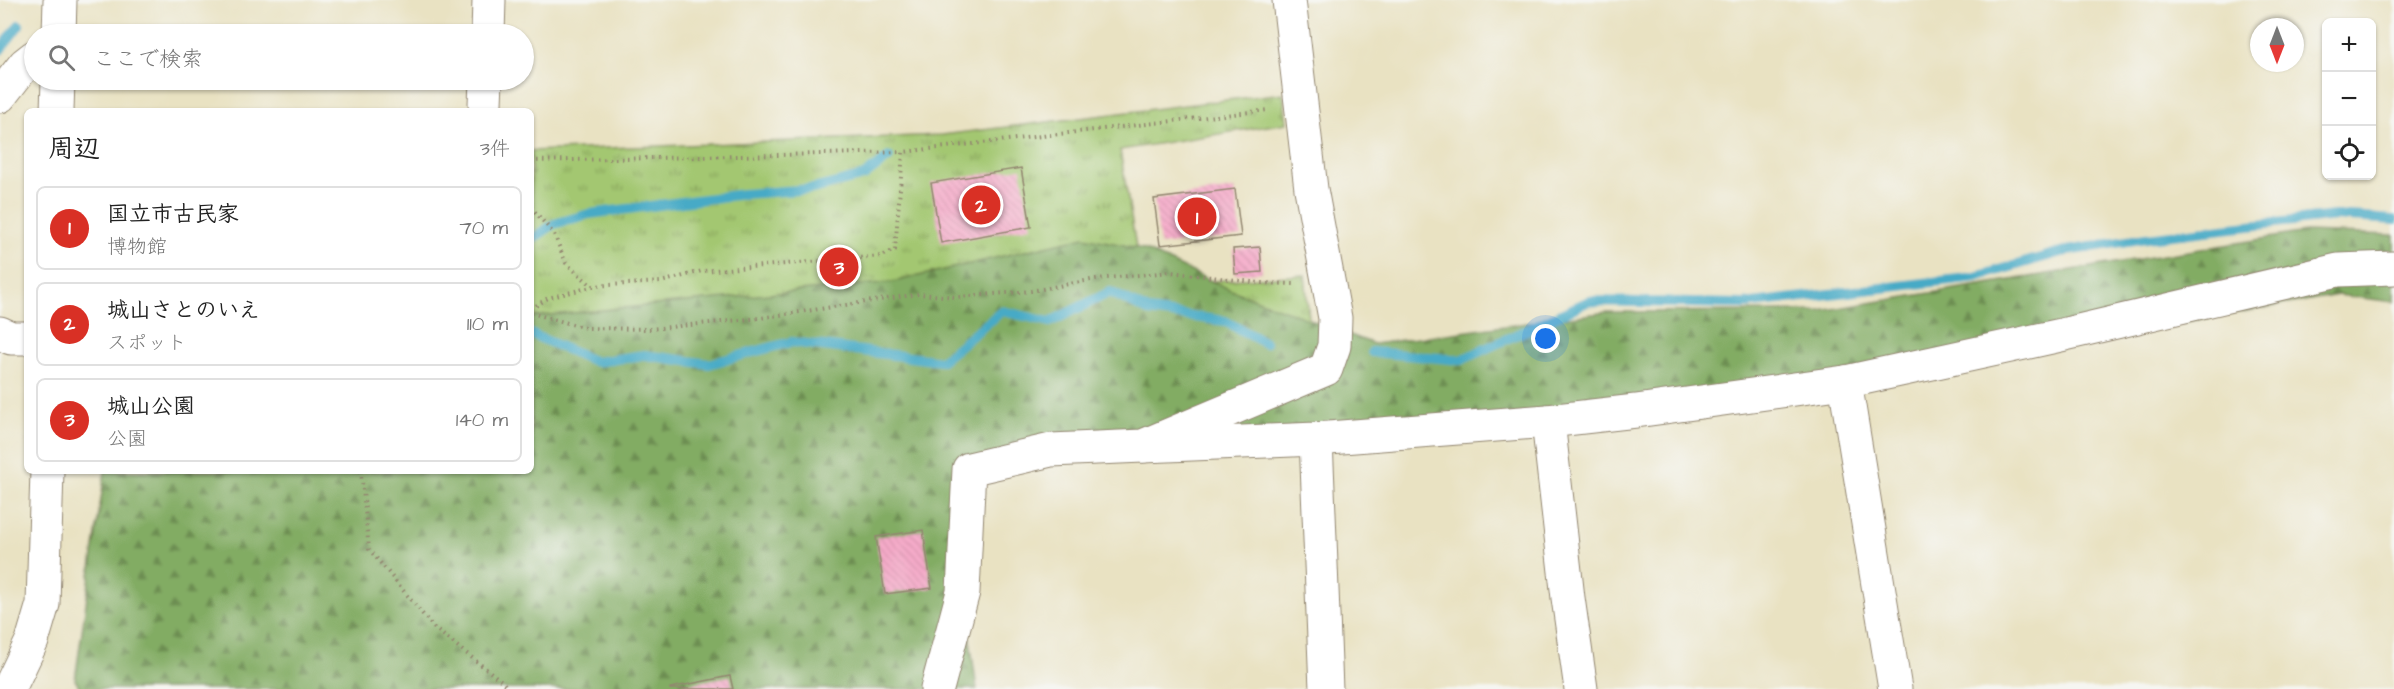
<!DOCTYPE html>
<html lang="ja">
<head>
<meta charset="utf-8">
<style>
	:root { --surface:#fff; --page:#f6f6f6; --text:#222; --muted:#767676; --line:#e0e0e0; --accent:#d93025 }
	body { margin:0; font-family:"Architects Daughter","Klee One",sans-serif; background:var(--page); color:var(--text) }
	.controls { position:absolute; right:18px; top:18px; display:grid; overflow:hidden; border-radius:9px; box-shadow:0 2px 4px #0004 }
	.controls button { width:54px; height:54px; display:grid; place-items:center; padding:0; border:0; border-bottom:2px solid var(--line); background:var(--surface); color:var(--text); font:30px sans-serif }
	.compass { position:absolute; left:2250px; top:18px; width:54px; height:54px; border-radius:50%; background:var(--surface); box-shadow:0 2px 4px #0004; rotate:180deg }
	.you { position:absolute; left:1546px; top:339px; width:21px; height:21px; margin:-15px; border:4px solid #fff; border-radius:50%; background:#1a73e8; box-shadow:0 0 0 9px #1a73e833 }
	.badge { display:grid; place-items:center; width:39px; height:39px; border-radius:50%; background:var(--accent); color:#fff; font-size:20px; font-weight:700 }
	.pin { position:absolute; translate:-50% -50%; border:3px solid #fff; box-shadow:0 2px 6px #0006 }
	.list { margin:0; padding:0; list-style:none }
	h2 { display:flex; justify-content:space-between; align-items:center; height:78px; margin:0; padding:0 24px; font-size:26px }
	h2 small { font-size:20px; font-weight:400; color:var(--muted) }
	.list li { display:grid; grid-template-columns:39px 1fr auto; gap:18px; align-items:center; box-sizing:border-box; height:84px; margin:0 12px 12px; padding:0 12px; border:2px solid var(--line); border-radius:9px }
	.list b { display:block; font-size:22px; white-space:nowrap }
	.list p { margin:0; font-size:20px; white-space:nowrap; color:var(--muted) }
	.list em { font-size:20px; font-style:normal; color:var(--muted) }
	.icon { flex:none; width:33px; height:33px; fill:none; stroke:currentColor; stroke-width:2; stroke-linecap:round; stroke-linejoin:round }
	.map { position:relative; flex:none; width:2394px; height:689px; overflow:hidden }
	.search { position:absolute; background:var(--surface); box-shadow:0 2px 4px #0004; left:24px; top:24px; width:510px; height:66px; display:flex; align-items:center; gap:15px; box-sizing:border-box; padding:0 21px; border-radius:33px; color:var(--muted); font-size:22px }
	.panel { position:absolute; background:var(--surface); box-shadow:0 2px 4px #0004; left:24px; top:108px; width:510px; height:366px; border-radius:9px }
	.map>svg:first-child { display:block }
	.grass { fill:url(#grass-tufts); stroke:#6f7848; stroke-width:1.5 }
	.forest { fill:url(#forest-firs); stroke:#5e6b40; stroke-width:1.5 }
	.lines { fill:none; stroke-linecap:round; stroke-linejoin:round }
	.stream { stroke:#47aac6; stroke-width:10 }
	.building { fill:url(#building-back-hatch) }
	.minor-casing { stroke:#928670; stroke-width:35 }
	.path { stroke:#928670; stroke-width:4; stroke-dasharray:1.5 4.5; stroke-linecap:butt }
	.minor { stroke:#fff; stroke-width:33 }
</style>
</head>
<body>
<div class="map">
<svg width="2394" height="689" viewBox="0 0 2394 689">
	<defs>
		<pattern id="grass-tufts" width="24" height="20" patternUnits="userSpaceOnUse" patternTransform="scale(1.5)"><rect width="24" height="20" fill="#a3c771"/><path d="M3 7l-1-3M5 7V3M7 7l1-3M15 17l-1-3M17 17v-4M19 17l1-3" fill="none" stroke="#86a25c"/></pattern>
		<pattern id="forest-firs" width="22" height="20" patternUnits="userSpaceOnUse" patternTransform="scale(1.5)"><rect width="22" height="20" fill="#82ac63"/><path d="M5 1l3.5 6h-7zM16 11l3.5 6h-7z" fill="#6c8c51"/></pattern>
		<pattern id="building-back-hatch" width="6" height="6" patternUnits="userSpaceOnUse" patternTransform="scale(1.5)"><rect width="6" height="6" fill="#f5abc9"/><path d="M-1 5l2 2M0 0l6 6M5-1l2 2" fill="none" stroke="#d393ac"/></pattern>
	</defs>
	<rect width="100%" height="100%" fill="#f6f6f2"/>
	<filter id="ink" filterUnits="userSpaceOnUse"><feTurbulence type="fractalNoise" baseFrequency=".0167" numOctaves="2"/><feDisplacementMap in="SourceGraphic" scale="12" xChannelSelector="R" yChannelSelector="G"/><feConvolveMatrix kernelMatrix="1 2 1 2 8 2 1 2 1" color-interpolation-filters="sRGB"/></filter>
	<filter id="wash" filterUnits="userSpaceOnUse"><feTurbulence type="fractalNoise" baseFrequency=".008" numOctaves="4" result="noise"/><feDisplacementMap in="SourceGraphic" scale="24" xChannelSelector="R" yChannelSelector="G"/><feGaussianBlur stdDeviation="1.35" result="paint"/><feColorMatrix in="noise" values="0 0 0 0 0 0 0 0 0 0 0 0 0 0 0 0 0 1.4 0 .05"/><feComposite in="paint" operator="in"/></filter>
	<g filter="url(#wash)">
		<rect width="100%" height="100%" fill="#e9e2c2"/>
		<path class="grass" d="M 1283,93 L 1287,123 L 1120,150 L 1138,259 L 1167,284 L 1305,275 L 1312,352 L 531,421 L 531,151 L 942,135 Z"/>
		<path class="forest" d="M 2305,232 L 2394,235 L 2394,302 L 2338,295 L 1845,382 L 969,469 L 963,592 L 977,689 L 81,689 L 75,680 L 105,471 L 531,471 L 531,317 L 893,282 L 1084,237 L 1143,249 L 1231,290 L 1374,344 L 1607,312 L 1820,311 Z"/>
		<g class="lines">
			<g class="stream">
				<path d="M 0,50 L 19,25"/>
				<path d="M 531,240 L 554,224 L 589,214 L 744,194 L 813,189 L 864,176 L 889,157"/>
				<path d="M 531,334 L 596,362 L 644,355 L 709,364 L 791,342 L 941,361 L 1002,311 L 1050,322 L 1110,292 L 1148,311 L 1225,321 L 1265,343"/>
				<path d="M 1372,352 L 1461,360 L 1589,301 L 1744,304 L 1976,277 L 2061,252 L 2146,238 L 2335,216 L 2394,220"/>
			</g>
		</g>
		<g id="blocks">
			<g class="building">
				<path d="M 1021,168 L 1031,227 L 941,243 L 931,183 Z"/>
				<path d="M 1235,189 L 1241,236 L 1160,245 L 1154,199 Z"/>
				<path d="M 1260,247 L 1262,272 L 1235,274 L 1233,249 Z"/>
				<path d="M 923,530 L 932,588 L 885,594 L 876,537 Z"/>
				<path d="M 730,676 L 733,689 L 670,689 L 670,688 Z"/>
			</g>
		</g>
	</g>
	<g filter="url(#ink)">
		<use href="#blocks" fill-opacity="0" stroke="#928670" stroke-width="1.5"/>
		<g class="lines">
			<defs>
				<g id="minor">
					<path d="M 59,34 L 60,0"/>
					<path d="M 488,34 L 489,0"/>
					<path d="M 0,96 L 25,64 L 34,57"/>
					<path d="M 485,104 L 486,80"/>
					<path d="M 57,111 L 58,80"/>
					<path d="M 0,333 L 11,338 L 27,338"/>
					<path d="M 1845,382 L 1895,689"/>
					<path d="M 1548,421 L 1568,598 L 1581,689"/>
					<path d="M 1316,439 L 1326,689"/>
					<path d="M 1143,446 L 1316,439 L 1548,421 L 1636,411 L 1845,382 L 2061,335 L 2338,270 L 2394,268"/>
					<path d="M 9,689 L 32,641 L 43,604 L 47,471"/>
					<path d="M 937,689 L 963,592 L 969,469 L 1051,450 L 1143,446 L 1326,369 L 1334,346 L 1335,318 L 1311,189 L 1289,0"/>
				</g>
			</defs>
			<use href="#minor" class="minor-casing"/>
			<g class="path">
				<path d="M 531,161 L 903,152"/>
				<path d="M 531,207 L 554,234 L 566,263 L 592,286 L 661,282 L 702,271 L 882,256 L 895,250 L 903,152 L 1268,110"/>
				<path d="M 531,309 L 548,298 L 591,287"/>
				<path d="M 531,313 L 586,328 L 650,329 L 760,318 L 919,294 L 957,297 L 1031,291 L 1096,279 L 1171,272 L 1260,283 L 1294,284"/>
				<path d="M 361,471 L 369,549 L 434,628 L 503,682 L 508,689"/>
			</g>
			<use href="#minor" class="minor"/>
		</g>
	</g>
</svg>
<div class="controls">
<button>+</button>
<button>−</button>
<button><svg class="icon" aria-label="locate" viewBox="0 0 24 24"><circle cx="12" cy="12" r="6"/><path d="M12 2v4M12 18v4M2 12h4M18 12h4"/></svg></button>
</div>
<svg class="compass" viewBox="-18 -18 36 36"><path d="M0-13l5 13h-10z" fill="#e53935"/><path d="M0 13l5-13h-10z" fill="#767676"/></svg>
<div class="you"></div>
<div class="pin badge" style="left:1197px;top:217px">1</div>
<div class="pin badge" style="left:981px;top:205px">2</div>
<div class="pin badge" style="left:839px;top:267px">3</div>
<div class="search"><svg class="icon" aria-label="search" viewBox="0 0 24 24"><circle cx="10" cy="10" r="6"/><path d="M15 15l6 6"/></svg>ここで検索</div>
<section class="panel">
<h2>周辺<small>3件</small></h2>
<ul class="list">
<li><span class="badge">1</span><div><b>国立市古民家</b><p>博物館</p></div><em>70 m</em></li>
<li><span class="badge">2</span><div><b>城山さとのいえ</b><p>スポット</p></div><em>110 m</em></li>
<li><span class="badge">3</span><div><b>城山公園</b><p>公園</p></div><em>140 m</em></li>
</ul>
</section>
</div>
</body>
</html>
